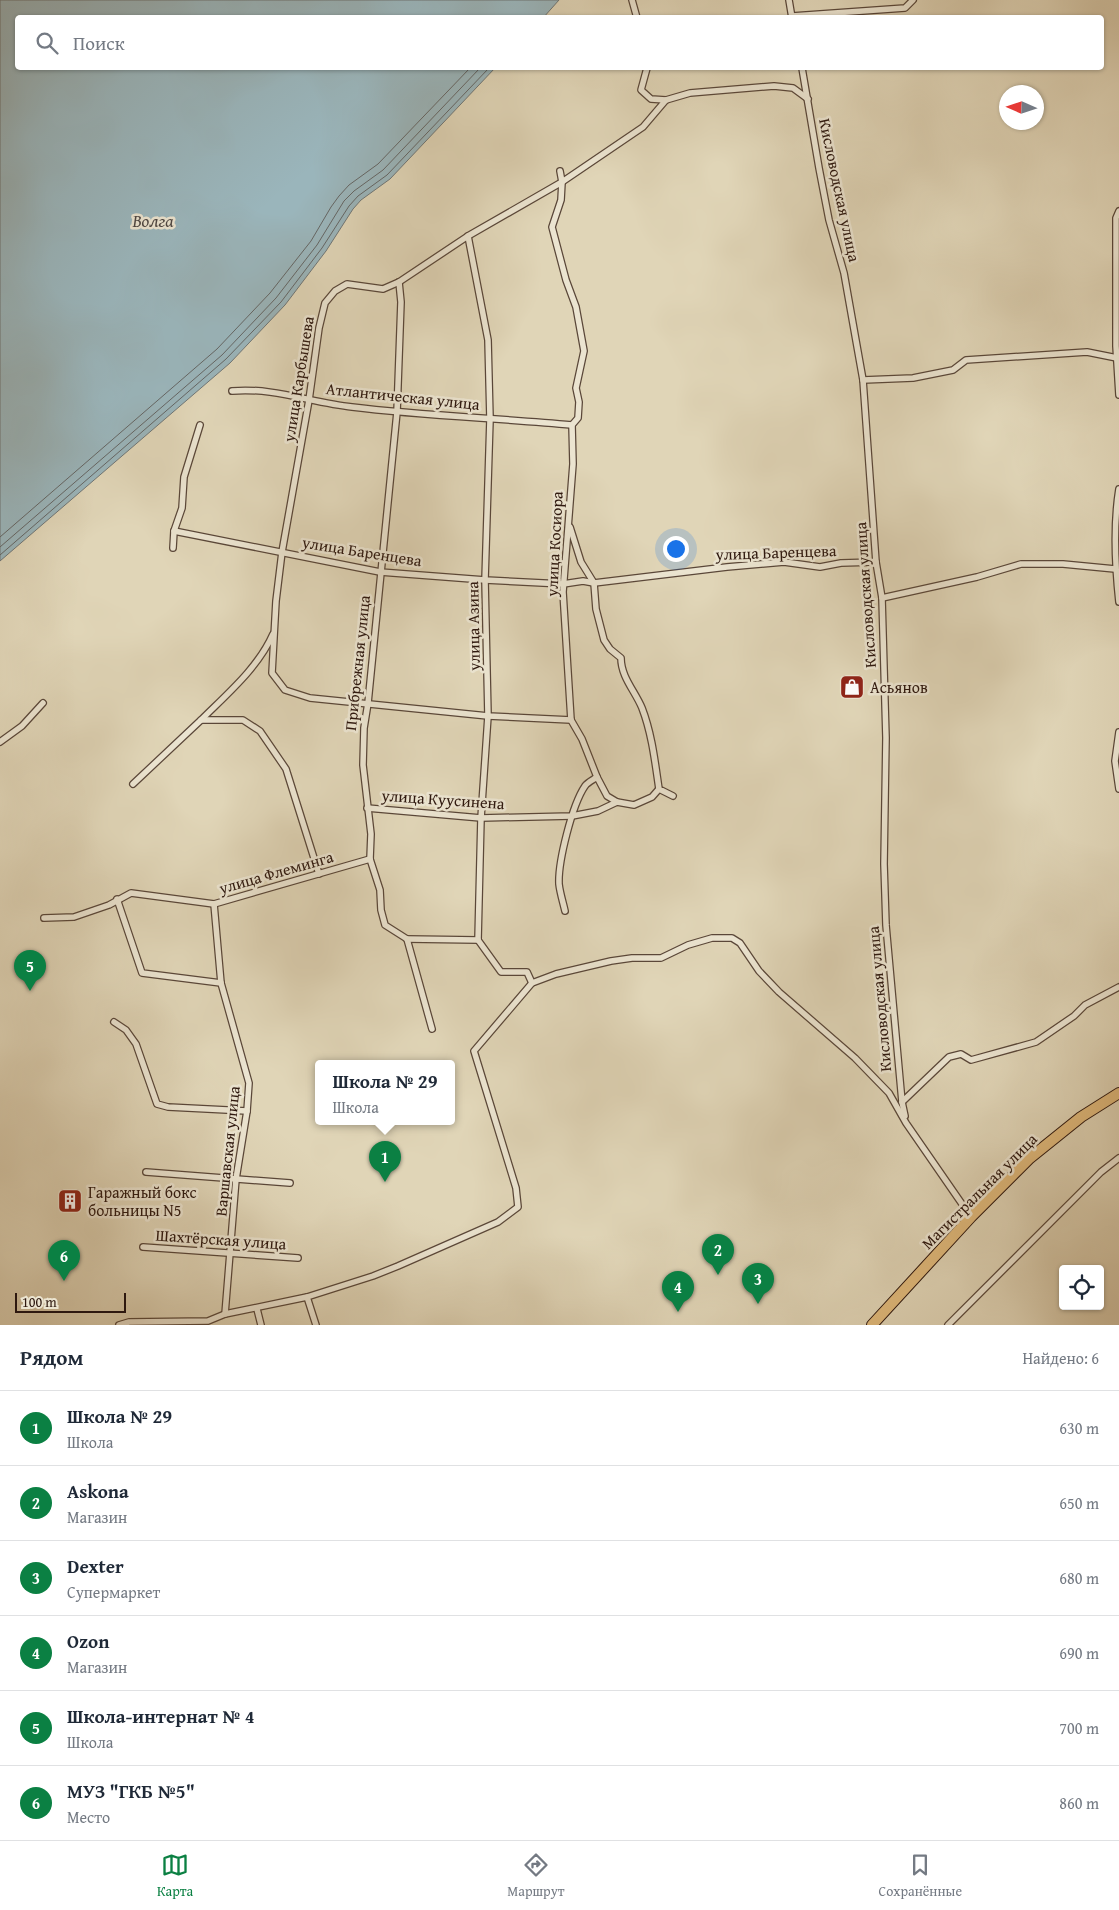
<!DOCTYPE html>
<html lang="ru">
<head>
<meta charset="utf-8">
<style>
	:root { --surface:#fff; --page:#f6f6f7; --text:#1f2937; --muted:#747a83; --line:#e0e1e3; --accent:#0b8043 }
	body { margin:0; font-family:"Gentium Book Plus",serif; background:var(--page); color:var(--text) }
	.controls { position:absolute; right:15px; bottom:15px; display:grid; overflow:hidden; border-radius:5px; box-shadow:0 1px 4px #0004 }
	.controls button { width:45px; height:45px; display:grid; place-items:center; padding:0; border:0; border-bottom:1px solid var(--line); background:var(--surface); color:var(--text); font:25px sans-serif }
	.compass { position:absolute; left:999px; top:85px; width:45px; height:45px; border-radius:50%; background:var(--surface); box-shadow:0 1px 4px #0004; rotate:273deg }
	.scale { position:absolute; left:15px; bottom:12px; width:111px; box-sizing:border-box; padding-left:5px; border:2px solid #2e180f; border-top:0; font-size:14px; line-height:18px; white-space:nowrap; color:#2e180f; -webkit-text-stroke:4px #ebe4d0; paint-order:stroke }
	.you { position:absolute; left:675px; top:548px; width:18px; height:18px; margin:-12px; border:4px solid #fff; border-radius:50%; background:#1a73e8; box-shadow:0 0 0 8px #1a73e833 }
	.badge { display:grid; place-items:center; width:32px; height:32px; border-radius:50%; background:var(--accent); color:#fff; font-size:16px; font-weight:700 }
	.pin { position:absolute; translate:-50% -41px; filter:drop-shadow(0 1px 2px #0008) }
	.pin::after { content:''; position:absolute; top:26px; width:18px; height:15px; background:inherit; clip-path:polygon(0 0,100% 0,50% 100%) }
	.popup { position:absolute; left:315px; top:1060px; width:140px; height:65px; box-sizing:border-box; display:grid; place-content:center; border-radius:5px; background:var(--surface); filter:drop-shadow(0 1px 4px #0005); font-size:16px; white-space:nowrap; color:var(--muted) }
	.popup b { font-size:19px; color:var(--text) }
	.popup::after { content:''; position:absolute; left:50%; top:100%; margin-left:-10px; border:10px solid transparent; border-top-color:var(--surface) }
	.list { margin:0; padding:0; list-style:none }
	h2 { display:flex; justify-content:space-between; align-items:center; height:65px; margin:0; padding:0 20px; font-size:21px }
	h2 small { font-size:16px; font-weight:400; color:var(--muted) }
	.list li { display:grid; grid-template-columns:32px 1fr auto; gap:15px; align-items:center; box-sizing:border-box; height:75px; padding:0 20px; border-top:1px solid var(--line) }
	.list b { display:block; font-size:19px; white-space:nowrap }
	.list p { margin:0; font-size:16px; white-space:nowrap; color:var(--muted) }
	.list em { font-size:16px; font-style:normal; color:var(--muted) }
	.icon { flex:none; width:28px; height:28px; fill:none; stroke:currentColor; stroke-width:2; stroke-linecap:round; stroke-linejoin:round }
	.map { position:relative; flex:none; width:1119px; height:1325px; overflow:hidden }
	.search { position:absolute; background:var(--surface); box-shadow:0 1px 4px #0004; left:15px; right:15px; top:15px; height:55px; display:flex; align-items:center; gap:12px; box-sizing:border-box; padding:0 18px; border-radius:5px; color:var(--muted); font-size:19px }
	.sheet { height:515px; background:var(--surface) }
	nav { display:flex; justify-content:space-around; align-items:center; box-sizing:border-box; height:70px; border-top:1px solid var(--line); background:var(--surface); font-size:14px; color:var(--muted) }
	nav a { display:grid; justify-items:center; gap:2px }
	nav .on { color:var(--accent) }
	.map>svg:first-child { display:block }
	.water { fill:#9ab5bb; stroke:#6f7676 }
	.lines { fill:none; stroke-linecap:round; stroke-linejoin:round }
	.shore { stroke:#646665; stroke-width:1 }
	.minor-casing { stroke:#5a4739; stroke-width:8 }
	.trunk-casing { stroke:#2e180f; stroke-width:12 }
	.minor { stroke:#ebe4d0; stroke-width:5.5 }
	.trunk { stroke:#e0ba7c; stroke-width:10 }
	.labels { text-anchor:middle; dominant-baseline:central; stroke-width:5; stroke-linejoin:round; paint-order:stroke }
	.street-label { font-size:16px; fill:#2e180f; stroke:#ebe4d0 }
	.poi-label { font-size:16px; fill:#2e180f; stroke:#ebe4d0; text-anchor:start }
	.water-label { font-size:18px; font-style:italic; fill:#4e4743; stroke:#ebe4d0 }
</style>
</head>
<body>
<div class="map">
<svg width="1119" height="1325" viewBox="0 0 1119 1325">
	<rect width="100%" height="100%" fill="#e0d5b7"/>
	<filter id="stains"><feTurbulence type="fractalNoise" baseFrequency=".004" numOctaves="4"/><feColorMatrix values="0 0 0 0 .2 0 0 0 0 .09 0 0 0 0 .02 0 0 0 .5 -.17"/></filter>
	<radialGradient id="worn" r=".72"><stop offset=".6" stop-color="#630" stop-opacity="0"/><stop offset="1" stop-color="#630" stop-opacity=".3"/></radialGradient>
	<path class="water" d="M 0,0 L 559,0 L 543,18 L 18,18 L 18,68 L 495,68 L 390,179 L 361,200 L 353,209 L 326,251 L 285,305 L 230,363 L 0,561 Z"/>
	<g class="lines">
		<g class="shore">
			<path d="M 0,537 L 217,349 L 270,293 L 311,241 L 331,207 L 339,196 L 349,185 L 378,164 L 470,68"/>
			<path d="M 0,547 L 222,355 L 276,298 L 317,245 L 344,201 L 354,191 L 383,170 L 480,68"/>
			<path d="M 0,555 L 226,359 L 281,302 L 322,248 L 349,206 L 358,196 L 387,175 L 489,68"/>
		</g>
		<defs>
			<g id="minor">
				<path d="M 632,0 L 637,18"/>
				<path d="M 789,0 L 792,18"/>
				<path d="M 792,16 L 905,8 L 913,0"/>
				<path d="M 647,68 L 641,90 L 651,99 L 666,100"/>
				<path d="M 802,68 L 819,168 L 829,220 L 844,273 L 863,380 L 876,562 L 882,598 L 886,738 L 884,864 L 886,925 L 902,1102 L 905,1116"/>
				<path d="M 560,171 L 562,182 L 561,200 L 552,227 L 566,280 L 576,307 L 584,351 L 576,388 L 579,402 L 578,418 L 572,425 L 573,464 L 563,592 L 571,720 L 582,739 L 597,777 C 593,780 588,782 585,786 C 572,805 558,862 559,884 C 560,893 563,902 565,911"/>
				<path d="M 1119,211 L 1116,218 L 1116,346 L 1119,395"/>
				<path d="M 468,236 L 488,340 L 490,419 L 485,580 L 488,716 L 481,818 L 478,940 L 501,972 L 527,972 L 532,983"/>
				<path d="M 399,282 L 401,302 L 397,412 L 368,703 L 364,728 L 363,765 L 371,834 L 370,859 L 380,890 L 381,910 L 385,925 L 407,939 L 432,1029"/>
				<path d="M 863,380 L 913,378 L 953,370 L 966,360 L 1087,352 L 1117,358"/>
				<path d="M 232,391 C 273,387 312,403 352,407 C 425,416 499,418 572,425"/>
				<path d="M 1119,489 C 1113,526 1115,565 1119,602"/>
				<path d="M 570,527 L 581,562 L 594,583 L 596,609 L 604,640 L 610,649 L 621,658 C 621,677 635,691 642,708 C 652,734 655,762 659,789 L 673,796"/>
				<path d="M 174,531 L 380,572 L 485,580 L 563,584 L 583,581 L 594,583 L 727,567 L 784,562 L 820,567 L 841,563 L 876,562"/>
				<path d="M 173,548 L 174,531 L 182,508 L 184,477 L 200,425"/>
				<path d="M 882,598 L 977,577 L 1021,564 L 1063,564 L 1115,569"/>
				<path d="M 201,720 C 227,694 258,668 273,634"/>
				<path d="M 571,720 L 488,716 L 310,698 L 285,690 L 272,673 L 276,601 L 282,552 L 309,400 L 319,328 L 325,303 L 335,291 L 347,284 L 383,289 L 399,282 L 468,236 L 562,182 L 643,127 L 666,100 L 690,93 L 774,86 L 793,88 L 808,99"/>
				<path d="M 1119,732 L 1115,761 L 1119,789"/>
				<path d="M 0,742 L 22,726 L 43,703"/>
				<path d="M 597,777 L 607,796 L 617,802"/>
				<path d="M 133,784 L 201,720 L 243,720 L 260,731 L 286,769 L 319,874"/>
				<path d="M 367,808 L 481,818 L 572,816 L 598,811 L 617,802 L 634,805 L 652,797 L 659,789"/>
				<path d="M 117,899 L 142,973 L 221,983"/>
				<path d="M 214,904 L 221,983 L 249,1083 L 247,1111 L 236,1179 L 225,1314"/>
				<path d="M 44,918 L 74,917 L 109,905 L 131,893 L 214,904 L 370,859"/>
				<path d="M 407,939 L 478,940"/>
				<path d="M 114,1022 L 126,1030 L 136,1044 L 157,1104 L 168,1107 L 247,1111"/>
				<path d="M 902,1102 L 949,1057 L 961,1054 L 971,1060 L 1036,1042 L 1074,1016 L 1085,1005 L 1119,987"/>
				<path d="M 146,1172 L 290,1183"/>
				<path d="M 143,1247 L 298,1258"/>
				<path d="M 307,1297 L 316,1325"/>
				<path d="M 257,1309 L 261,1325"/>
				<path d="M 119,1325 L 129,1322 L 208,1321 L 225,1314 L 307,1297 L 373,1276 L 398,1266 L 498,1222 L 518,1207 L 516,1188 L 474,1051 L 532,983 L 556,974 L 611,961 L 632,958 L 661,958 L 688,945 L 712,938 L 732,938 L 740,943 L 759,971 L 779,992 L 855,1058 L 889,1093 L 906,1123 L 971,1217"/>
				<path d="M 948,1325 L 1101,1172 L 1119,1158"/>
			</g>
			<path id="trunk" d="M 872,1325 L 971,1217 L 1030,1158 L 1081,1117 L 1119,1093"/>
		</defs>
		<use href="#minor" class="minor-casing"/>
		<use href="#trunk" class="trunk-casing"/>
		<use href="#minor" class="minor"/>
		<use href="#trunk" class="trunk"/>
	</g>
	<defs>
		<symbol id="shop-square" viewBox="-11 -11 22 22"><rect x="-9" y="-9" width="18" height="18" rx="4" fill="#8f2418" stroke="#ebe4d0"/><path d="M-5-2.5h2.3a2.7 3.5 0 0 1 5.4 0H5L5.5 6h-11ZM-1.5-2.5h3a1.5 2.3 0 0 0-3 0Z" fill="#fff"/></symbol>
		<symbol id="building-square" viewBox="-11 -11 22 22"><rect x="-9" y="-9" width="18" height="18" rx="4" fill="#8f2418" stroke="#ebe4d0"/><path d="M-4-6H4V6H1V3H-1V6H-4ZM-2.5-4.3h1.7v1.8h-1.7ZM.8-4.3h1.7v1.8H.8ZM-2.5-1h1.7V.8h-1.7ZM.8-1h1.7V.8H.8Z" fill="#fff"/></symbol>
	</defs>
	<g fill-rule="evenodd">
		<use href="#shop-square" x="838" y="673" width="28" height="28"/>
		<use href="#building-square" x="56" y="1187" width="28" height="28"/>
	</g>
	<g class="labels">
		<g class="street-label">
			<text transform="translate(840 190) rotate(78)">Кисловодская улица</text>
			<text transform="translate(298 379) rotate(-81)">улица Карбышева</text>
			<text transform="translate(403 396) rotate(6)">Атлантическая улица</text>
			<text transform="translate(554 544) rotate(-87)">улица Косиора</text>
			<text transform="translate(362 551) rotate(9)">улица Баренцева</text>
			<text transform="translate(776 552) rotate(-2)">улица Баренцева</text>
			<text transform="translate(865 595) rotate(-94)">Кисловодская улица</text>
			<text transform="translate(473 626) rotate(-91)">улица Азина</text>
			<text transform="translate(357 663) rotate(-84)">Прибрежная улица</text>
			<text transform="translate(443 799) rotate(4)">улица Куусинена</text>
			<text transform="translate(276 872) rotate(-16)">улица Флеминга</text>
			<text transform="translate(879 999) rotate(-95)">Кисловодская улица</text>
			<text transform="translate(227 1151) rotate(-84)">Варшавская улица</text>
			<text transform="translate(979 1191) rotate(-45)">Магистральная улица</text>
			<text transform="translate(221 1239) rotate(4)">Шахтёрская улица</text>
		</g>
		<g class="poi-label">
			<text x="870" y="687">Асьянов</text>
			<text x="88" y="1192">Гаражный бокс<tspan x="88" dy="18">больницы N5</tspan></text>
		</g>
		<g class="water-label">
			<text x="153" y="220">Волга</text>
		</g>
	</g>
	<rect width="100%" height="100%" filter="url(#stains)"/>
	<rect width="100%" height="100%" fill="url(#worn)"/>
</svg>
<div class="controls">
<button><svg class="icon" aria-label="locate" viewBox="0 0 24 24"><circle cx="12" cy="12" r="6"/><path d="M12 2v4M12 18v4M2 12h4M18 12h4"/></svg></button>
</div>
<svg class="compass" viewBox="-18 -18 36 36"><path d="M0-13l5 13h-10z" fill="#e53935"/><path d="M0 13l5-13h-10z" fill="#747a83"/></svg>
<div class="scale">100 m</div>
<div class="you"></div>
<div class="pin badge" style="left:385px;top:1182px">1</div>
<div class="popup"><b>Школа № 29</b>Школа</div>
<div class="pin badge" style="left:718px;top:1275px">2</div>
<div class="pin badge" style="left:758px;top:1304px">3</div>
<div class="pin badge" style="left:678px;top:1312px">4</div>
<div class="pin badge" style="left:30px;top:991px">5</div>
<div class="pin badge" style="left:64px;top:1281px">6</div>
<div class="search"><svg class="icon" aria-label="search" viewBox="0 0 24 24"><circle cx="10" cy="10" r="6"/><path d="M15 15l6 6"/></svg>Поиск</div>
</div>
<section class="sheet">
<h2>Рядом<small>Найдено: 6</small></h2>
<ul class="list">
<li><span class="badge">1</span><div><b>Школа № 29</b><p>Школа</p></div><em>630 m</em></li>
<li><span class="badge">2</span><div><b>Askona</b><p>Магазин</p></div><em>650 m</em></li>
<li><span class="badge">3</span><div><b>Dexter</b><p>Супермаркет</p></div><em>680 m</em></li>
<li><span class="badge">4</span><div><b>Ozon</b><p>Магазин</p></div><em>690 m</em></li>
<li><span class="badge">5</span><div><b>Школа-интернат № 4</b><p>Школа</p></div><em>700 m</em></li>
<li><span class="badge">6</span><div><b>МУЗ &quot;ГКБ №5&quot;</b><p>Место</p></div><em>860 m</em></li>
</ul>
</section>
<nav>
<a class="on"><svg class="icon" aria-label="map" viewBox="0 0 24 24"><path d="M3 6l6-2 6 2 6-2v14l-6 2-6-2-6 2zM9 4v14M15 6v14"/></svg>Карта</a>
<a><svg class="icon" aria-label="directions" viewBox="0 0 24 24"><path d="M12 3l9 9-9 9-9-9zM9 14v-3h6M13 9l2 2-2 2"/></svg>Маршрут</a>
<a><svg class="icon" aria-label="saved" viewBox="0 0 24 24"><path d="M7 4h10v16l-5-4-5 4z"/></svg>Сохранённые</a>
</nav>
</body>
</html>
